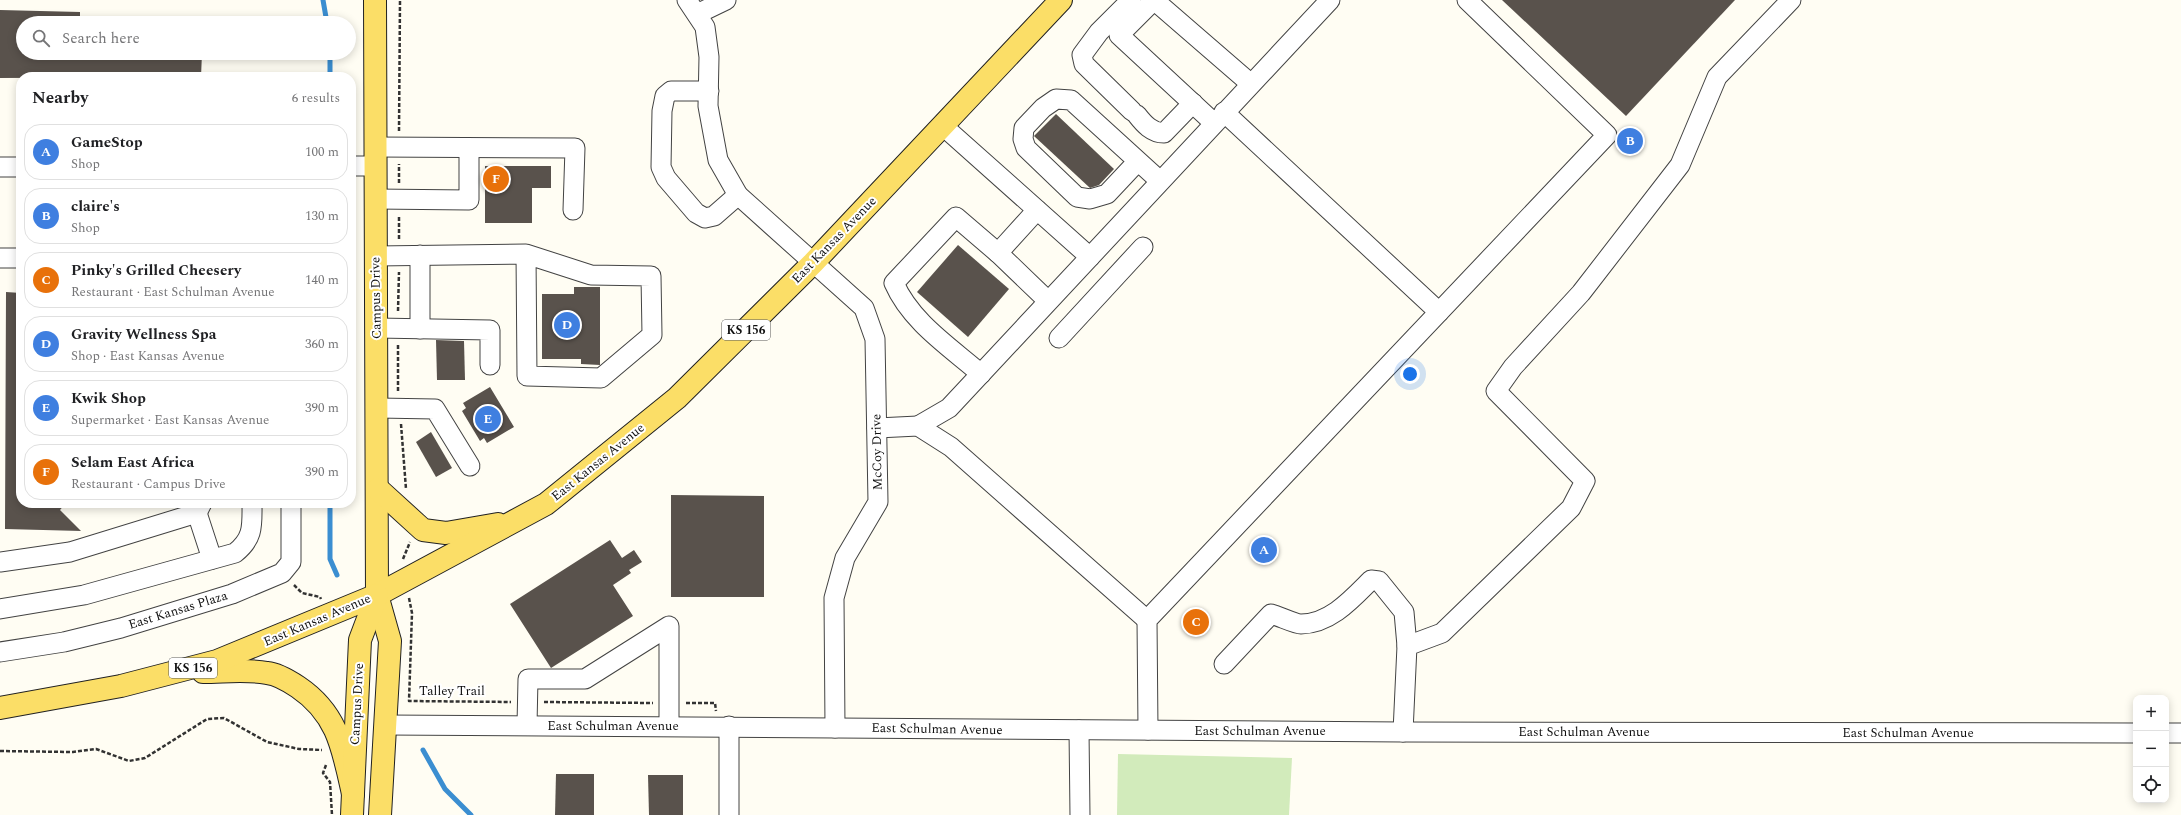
<!DOCTYPE html>
<html lang="en">
<head>
<meta charset="utf-8">
<style>
	:root { --surface:#fff; --page:#f2f2f2; --text:#202124; --muted:#757577; --line:#e0e0e0; --accent:#0b8043 }
	body { margin:0; font-family:Spectral,serif; background:var(--page); color:var(--text) }
	.controls { position:absolute; right:12px; bottom:12px; display:grid; overflow:hidden; border-radius:8px; box-shadow:0 2px 10px #0003 }
	.controls button { width:36px; height:36px; display:grid; place-items:center; padding:0; border:0; border-bottom:1px solid var(--line); background:var(--surface); color:var(--text); font:20px sans-serif }
	.you { position:absolute; left:1410px; top:374px; width:14px; height:14px; margin:-10px; border:3px solid #fff; border-radius:50%; background:#1a73e8; box-shadow:0 0 0 6px #1a73e833 }
	.badge { display:grid; place-items:center; width:26px; height:26px; border-radius:50%; background:var(--accent); color:#fff; font-size:13px; font-weight:700 }
	.pin { position:absolute; translate:-50% -50%; border:2px solid #fff; box-shadow:0 1px 4px #0006 }
	.list { margin:0; padding:0; list-style:none }
	h2 { display:flex; justify-content:space-between; align-items:center; height:52px; margin:0; padding:0 16px; font-size:17px }
	h2 small { font-size:13px; font-weight:400; color:var(--muted) }
	.list li { display:grid; grid-template-columns:26px 1fr auto; gap:12px; align-items:center; box-sizing:border-box; height:56px; margin:0 8px 8px; padding:0 8px; border:1px solid var(--line); border-radius:16px }
	.list b { display:block; font-size:15px; white-space:nowrap }
	.list p { margin:0; font-size:13px; white-space:nowrap; color:var(--muted) }
	.list em { font-size:13px; font-style:normal; color:var(--muted) }
	.icon { flex:none; width:22px; height:22px; fill:none; stroke:currentColor; stroke-width:2; stroke-linecap:round; stroke-linejoin:round }
	.map { position:relative; flex:none; width:2181px; height:815px; overflow:hidden }
	.search { position:absolute; background:var(--surface); box-shadow:0 2px 10px #0003; left:16px; top:16px; width:340px; height:44px; display:flex; align-items:center; gap:10px; box-sizing:border-box; padding:0 14px; border-radius:22px; color:var(--muted); font-size:15px }
	.panel { position:absolute; background:var(--surface); box-shadow:0 2px 10px #0003; left:16px; top:72px; width:340px; height:436px; border-radius:16px }
	.map>svg:first-child { display:block }
	.green { fill:#d2ebbb }
	.lines { fill:none; stroke-linecap:round; stroke-linejoin:round }
	.stream { stroke:#3b8ed1; stroke-width:5 }
	.building { fill:#59524c }
	.minor-casing { stroke:#434343; stroke-width:21 }
	.major-casing { stroke:#212121; stroke-width:24 }
	.path { stroke:#323232; stroke-width:2.5; stroke-dasharray:4 2; stroke-linecap:butt }
	.minor { stroke:#fff; stroke-width:19 }
	.major { stroke:#fbde67; stroke-width:22 }
	.labels { text-anchor:middle; dominant-baseline:central; stroke-width:4; stroke-linejoin:round; paint-order:stroke }
	.shield { fill:#fff; stroke:#585858; stroke-width:1 }
	.shield-label { font-size:12px; font-weight:bold; fill:#101010 }
	.street-label { font-size:13px; fill:#101010; stroke:#fff }
</style>
</head>
<body>
<div class="map">
<svg width="2181" height="815" viewBox="0 0 2181 815">
	<rect width="100%" height="100%" fill="#fffdf3"/>
	<path class="green" d="M 1118,754 L 1292,758 L 1289,815 L 1117,815 Z"/>
	<g class="lines">
		<g class="stream">
			<path d="M 323,0 L 327,23"/>
			<path d="M 330,53 L 330,77"/>
			<path d="M 330,503 L 330,559 L 337,575"/>
			<path d="M 423,750 L 445,789 L 471,815"/>
		</g>
	</g>
	<g class="building">
		<path d="M 1502,0 L 1735,0 L 1626,116 Z"/>
		<path d="M 0,10 L 80,12 L 80,23 L 23,23 L 23,53 L 202,53 L 201,77 L 0,78 Z"/>
		<path d="M 1056,114 L 1114,169 L 1099,185 L 1090,188 L 1034,136 Z"/>
		<path d="M 485,166 L 551,166 L 551,188 L 532,188 L 532,223 L 485,223 Z"/>
		<path d="M 958,245 L 1009,289 L 968,337 L 917,292 Z"/>
		<path d="M 574,287 L 600,287 L 600,365 L 581,364 L 581,359 L 542,359 L 542,294 L 574,294 Z"/>
		<path d="M 6,292 L 21,293 L 21,503 L 66,503 L 60,510 L 81,531 L 5,529 Z"/>
		<path d="M 436,340 L 464,341 L 465,380 L 437,380 Z"/>
		<path d="M 490,387 L 514,427 L 487,443 L 484,438 L 480,441 L 462,411 L 466,408 L 463,403 Z"/>
		<path d="M 431,432 L 452,468 L 436,477 L 416,442 Z"/>
		<path d="M 671,495 L 764,496 L 764,597 L 671,597 Z"/>
		<path d="M 610,540 L 622,558 L 634,550 L 642,562 L 629,570 L 631,573 L 613,585 L 633,616 L 551,668 L 510,604 Z"/>
		<path d="M 556,774 L 594,774 L 594,815 L 555,815 Z"/>
		<path d="M 648,775 L 683,775 L 683,815 L 649,815 Z"/>
	</g>
	<g class="lines">
		<defs>
			<g id="minor">
				<path d="M 687,0 L 705,27 L 709,57 L 708,106 L 718,160 L 738,195 L 864,308 L 875,339 L 878,502 L 845,558 L 834,598 L 835,728"/>
				<path d="M 1131,0 L 1099,32 L 1082,55 L 1084,64 L 1132,111"/>
				<path d="M 1154,0 L 1119,35 L 1214,123"/>
				<path d="M 1154,0 L 1251,84"/>
				<path d="M 697,14 L 726,0"/>
				<path d="M 709,91 L 671,91 L 665,96 L 662,111 L 661,167 L 666,178 L 696,213 L 705,218 L 714,216 L 738,195"/>
				<path d="M 1224,112 L 1439,312"/>
				<path d="M 1137,115 C 1144,124 1152,133 1164,133 L 1193,103"/>
				<path d="M 943,126 L 1090,257"/>
				<path d="M 375,147 L 575,148 L 573,210"/>
				<path d="M 1138,161 L 1107,194 L 1090,199 L 1077,197 L 1026,148 L 1023,139 L 1024,128 L 1043,108 L 1056,99 L 1071,100 L 1160,181"/>
				<path d="M 351,166 L 375,166"/>
				<path d="M 0,167 L 21,167"/>
				<path d="M 375,199 L 469,200 L 469,148"/>
				<path d="M 998,253 L 1048,301"/>
				<path d="M 376,256 L 526,254 L 591,275 L 651,276 L 652,335 L 601,378 L 527,376 L 526,254"/>
				<path d="M 0,258 L 21,258"/>
				<path d="M 377,328 L 490,330 L 490,365"/>
				<path d="M 420,329 L 420,255"/>
				<path d="M 1059,338 L 1143,247"/>
				<path d="M 981,374 C 950,347 911,322 894,283 L 956,217 L 998,253 L 1037,210"/>
				<path d="M 378,408 L 435,409 L 470,466"/>
				<path d="M 918,426 L 949,408 L 1330,0"/>
				<path d="M 877,428 L 918,426 L 951,447 L 1147,620"/>
				<path d="M 197,513 L 212,559"/>
				<path d="M 0,562 L 70,552 L 197,513 L 202,503"/>
				<path d="M 0,609 L 84,595 L 235,553 C 254,538 252,525 252,503"/>
				<path d="M 0,652 L 64,642 L 121,628 L 232,594 L 282,573 L 291,562 L 291,503"/>
				<path d="M 1224,664 L 1271,614 C 1279,616 1295,624 1301,624 C 1330,624 1352,599 1371,580 L 1379,581 L 1404,612 L 1407,646"/>
				<path d="M 385,725 L 1403,732 L 2136,733"/>
				<path d="M 527,725 L 528,679 L 585,679 L 669,626 L 669,726"/>
				<path d="M 729,726 L 729,815"/>
				<path d="M 1079,730 L 1080,815"/>
				<path d="M 1148,730 L 1147,620 L 1607,135 L 1467,0"/>
				<path d="M 1403,732 L 1407,646 L 1442,633 L 1571,508 L 1585,481 L 1496,391 L 1513,367 L 1581,293 L 1680,165 L 1717,77 L 1791,0"/>
				<path d="M 2166,733 L 2181,733"/>
			</g>
			<g id="major">
				<path d="M 375,0 L 377,595 L 390,641 L 380,815"/>
				<path d="M 378,489 L 423,530 L 446,533 L 498,524"/>
				<path d="M 203,672 C 224,672 247,669 267,673 C 278,674 289,681 298,687 C 338,714 343,749 353,794"/>
				<path d="M 0,708 L 121,686 L 217,661 L 377,595 L 546,504 L 677,398 L 813,263 L 1061,0"/>
				<path d="M 352,815 L 360,640 L 377,595"/>
			</g>
		</defs>
		<use href="#minor" class="minor-casing"/>
		<use href="#major" class="major-casing"/>
		<g class="path">
			<path d="M 399,131 L 400,0"/>
			<path d="M 399,183 L 399,164"/>
			<path d="M 399,239 L 399,216"/>
			<path d="M 398,311 L 399,272"/>
			<path d="M 398,391 L 398,344"/>
			<path d="M 401,424 L 406,489"/>
			<path d="M 403,559 L 410,542"/>
			<path d="M 294,585 L 302,593 L 320,597 L 321,599"/>
			<path d="M 409,598 L 412,613 L 409,701 L 511,702"/>
			<path d="M 544,702 L 653,703"/>
			<path d="M 686,703 L 715,703 L 716,711"/>
			<path d="M 0,751 L 73,752 L 96,749 L 129,761 L 145,758 L 207,719 L 224,718 L 267,742 L 299,749 L 322,750"/>
			<path d="M 326,765 L 323,773 L 330,782 L 332,815"/>
		</g>
		<use href="#minor" class="minor"/>
		<use href="#major" class="major"/>
	</g>
	<g class="labels">
		<g class="shield">
			<rect x="722" y="320" width="48" height="20" rx="3"/>
			<rect x="169" y="658" width="48" height="20" rx="3"/>
		</g>
		<g class="shield-label">
			<text x="746" y="330">KS 156</text>
			<text x="193" y="668">KS 156</text>
		</g>
		<g class="street-label">
			<text transform="translate(834 240) rotate(-46)">East Kansas Avenue</text>
			<text transform="translate(376 298) rotate(-91)">Campus Drive</text>
			<text transform="translate(877 452) rotate(-91)">McCoy Drive</text>
			<text transform="translate(598 462) rotate(-39)">East Kansas Avenue</text>
			<text transform="translate(178 610) rotate(-17)">East Kansas Plaza</text>
			<text transform="translate(317 620) rotate(-23)">East Kansas Avenue</text>
			<text x="452" y="691">Talley Trail</text>
			<text transform="translate(357 704) rotate(-87)">Campus Drive</text>
			<text x="613" y="726">East Schulman Avenue</text>
			<text transform="translate(937 729) rotate(1)">East Schulman Avenue</text>
			<text x="1260" y="731">East Schulman Avenue</text>
			<text x="1584" y="732">East Schulman Avenue</text>
			<text x="1908" y="733">East Schulman Avenue</text>
		</g>
	</g>
</svg>
<div class="controls">
<button>+</button>
<button>−</button>
<button><svg class="icon" aria-label="locate" viewBox="0 0 24 24"><circle cx="12" cy="12" r="6"/><path d="M12 2v4M12 18v4M2 12h4M18 12h4"/></svg></button>
</div>
<div class="you"></div>
<div class="pin badge" style="left:1264px;top:550px;background:#3f7fe0">A</div>
<div class="pin badge" style="left:1630px;top:141px;background:#3f7fe0">B</div>
<div class="pin badge" style="left:1196px;top:622px;background:#e8710a">C</div>
<div class="pin badge" style="left:567px;top:325px;background:#3f7fe0">D</div>
<div class="pin badge" style="left:488px;top:419px;background:#3f7fe0">E</div>
<div class="pin badge" style="left:496px;top:179px;background:#e8710a">F</div>
<div class="search"><svg class="icon" aria-label="search" viewBox="0 0 24 24"><circle cx="10" cy="10" r="6"/><path d="M15 15l6 6"/></svg>Search here</div>
<section class="panel">
<h2>Nearby<small>6 results</small></h2>
<ul class="list">
<li><span class="badge" style="background:#3f7fe0">A</span><div><b>GameStop</b><p>Shop</p></div><em>100 m</em></li>
<li><span class="badge" style="background:#3f7fe0">B</span><div><b>claire's</b><p>Shop</p></div><em>130 m</em></li>
<li><span class="badge" style="background:#e8710a">C</span><div><b>Pinky's Grilled Cheesery</b><p>Restaurant · East Schulman Avenue</p></div><em>140 m</em></li>
<li><span class="badge" style="background:#3f7fe0">D</span><div><b>Gravity Wellness Spa</b><p>Shop · East Kansas Avenue</p></div><em>360 m</em></li>
<li><span class="badge" style="background:#3f7fe0">E</span><div><b>Kwik Shop</b><p>Supermarket · East Kansas Avenue</p></div><em>390 m</em></li>
<li><span class="badge" style="background:#e8710a">F</span><div><b>Selam East Africa</b><p>Restaurant · Campus Drive</p></div><em>390 m</em></li>
</ul>
</section>
</div>
</body>
</html>
